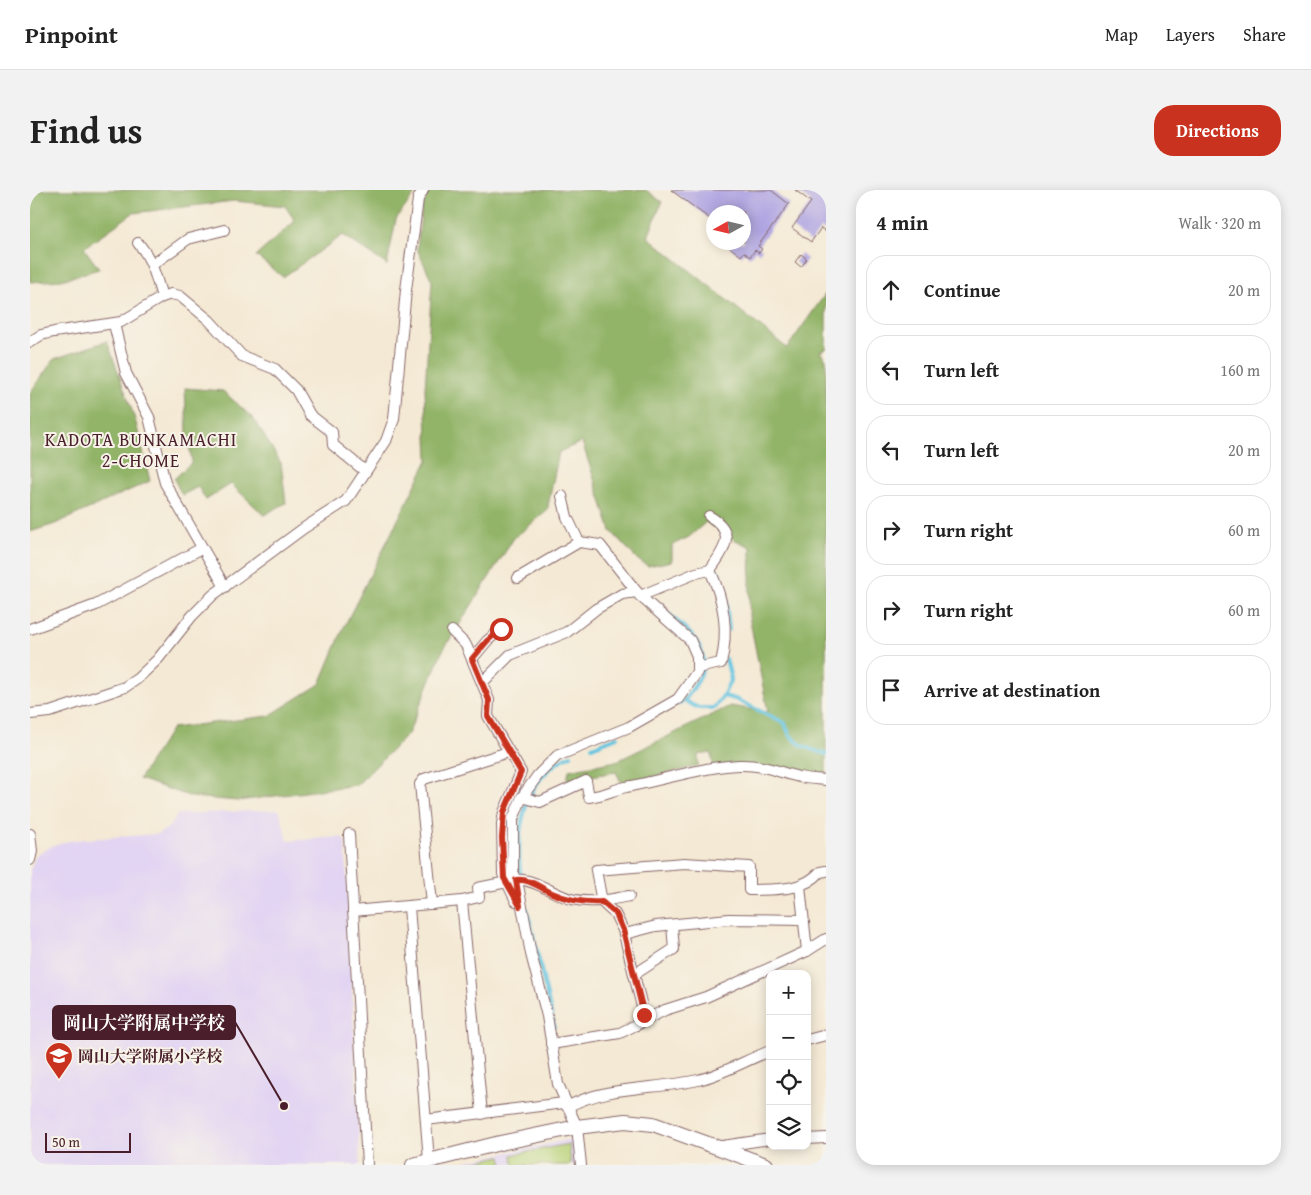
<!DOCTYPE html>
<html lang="en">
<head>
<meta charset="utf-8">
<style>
	:root { --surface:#fff; --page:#f2f2f2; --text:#222; --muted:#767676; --line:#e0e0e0; --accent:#c8321e }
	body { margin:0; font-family:"Gentium Book Plus","Noto Serif JP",serif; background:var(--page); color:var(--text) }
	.controls { position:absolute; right:15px; bottom:15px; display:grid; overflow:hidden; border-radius:10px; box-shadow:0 2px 12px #0003 }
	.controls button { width:45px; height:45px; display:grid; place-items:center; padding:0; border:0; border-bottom:1px solid var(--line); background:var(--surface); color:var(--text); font:25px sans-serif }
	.compass { position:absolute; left:676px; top:15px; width:45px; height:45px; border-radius:50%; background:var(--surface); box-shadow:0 2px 12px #0003; rotate:262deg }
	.scale { position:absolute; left:15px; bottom:12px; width:86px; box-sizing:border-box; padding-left:5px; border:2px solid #4a1f2b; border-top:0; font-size:14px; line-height:18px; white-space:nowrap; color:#4a1f2b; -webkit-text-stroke:4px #f7f3e8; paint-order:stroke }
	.stop { position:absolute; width:15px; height:15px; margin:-11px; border:4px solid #c8321e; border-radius:50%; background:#fff }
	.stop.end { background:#c8321e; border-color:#fff; box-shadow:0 1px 5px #0008 }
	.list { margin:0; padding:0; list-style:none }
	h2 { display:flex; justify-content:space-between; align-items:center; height:65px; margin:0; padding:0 20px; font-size:21px }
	h2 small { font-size:16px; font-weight:400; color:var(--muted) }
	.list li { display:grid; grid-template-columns:32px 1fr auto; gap:15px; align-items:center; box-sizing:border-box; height:70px; margin:0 10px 10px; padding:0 10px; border:1px solid var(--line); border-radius:20px }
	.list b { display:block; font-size:19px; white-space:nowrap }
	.list em { font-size:16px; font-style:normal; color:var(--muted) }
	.icon { flex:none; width:28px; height:28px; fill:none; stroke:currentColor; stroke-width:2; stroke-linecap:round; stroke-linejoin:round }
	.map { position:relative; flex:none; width:796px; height:975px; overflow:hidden; border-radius:20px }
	header { display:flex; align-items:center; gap:30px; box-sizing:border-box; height:70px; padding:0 25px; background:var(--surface); border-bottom:1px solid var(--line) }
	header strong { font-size:24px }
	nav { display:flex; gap:28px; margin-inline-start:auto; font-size:18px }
	.intro { display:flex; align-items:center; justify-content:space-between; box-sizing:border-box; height:120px; padding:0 30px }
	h1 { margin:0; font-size:35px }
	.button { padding:12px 22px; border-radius:20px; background:var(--accent); color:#fff; font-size:18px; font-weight:700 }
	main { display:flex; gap:30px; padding:0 30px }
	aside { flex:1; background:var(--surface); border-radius:20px; box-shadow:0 2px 12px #0003 }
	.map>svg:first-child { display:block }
	.built { fill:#e2d4f3 }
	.green { fill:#b8d277; stroke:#817851 }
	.forest { fill:#92b468; stroke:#6e6a4a }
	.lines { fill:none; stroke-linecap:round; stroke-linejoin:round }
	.stream { stroke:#63c5e1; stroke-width:4 }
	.building { fill:#a79be1 }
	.street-casing { stroke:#866666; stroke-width:12 }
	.secondary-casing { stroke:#866666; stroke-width:16 }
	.street { stroke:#fff; stroke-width:10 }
	.secondary { stroke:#fff; stroke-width:14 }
	.route { stroke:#c8321e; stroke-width:6 }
	.labels { text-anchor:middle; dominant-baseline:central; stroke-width:4; stroke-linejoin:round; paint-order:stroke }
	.poi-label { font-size:16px; font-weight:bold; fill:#4a1f2b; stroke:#f7f3e8; text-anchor:start }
	.neighbourhood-label { font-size:18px; letter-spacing:1px; fill:#4a1f2b; stroke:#f7f3e8 }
	.leader { fill:none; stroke:#4a1f2b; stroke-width:2 }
	.callout-dot { fill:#4a1f2b; stroke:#f7f3e8; stroke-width:2 }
	.callout { fill:#4a1f2b; stroke:#4a1f2b; stroke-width:2 }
	.callout-label { font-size:18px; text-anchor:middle; font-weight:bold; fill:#fff }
</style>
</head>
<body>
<header>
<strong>Pinpoint</strong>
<nav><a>Map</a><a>Layers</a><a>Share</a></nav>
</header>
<div class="intro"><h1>Find us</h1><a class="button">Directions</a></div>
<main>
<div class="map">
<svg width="796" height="975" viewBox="0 0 796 975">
	<rect width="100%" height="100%" fill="#f7f3e8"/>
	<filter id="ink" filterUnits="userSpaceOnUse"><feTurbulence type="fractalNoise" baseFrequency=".02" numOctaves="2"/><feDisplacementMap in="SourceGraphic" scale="10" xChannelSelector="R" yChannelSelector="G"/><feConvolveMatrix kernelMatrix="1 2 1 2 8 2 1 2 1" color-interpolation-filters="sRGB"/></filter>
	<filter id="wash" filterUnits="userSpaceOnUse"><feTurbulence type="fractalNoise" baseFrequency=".0096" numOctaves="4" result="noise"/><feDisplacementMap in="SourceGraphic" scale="20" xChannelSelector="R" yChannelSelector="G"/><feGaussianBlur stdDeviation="1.12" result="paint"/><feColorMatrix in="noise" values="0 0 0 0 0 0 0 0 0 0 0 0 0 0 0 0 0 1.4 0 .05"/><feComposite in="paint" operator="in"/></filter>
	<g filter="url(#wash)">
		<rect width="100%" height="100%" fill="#f4e9d4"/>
		<g class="built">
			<path d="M 249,620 L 258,651 L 311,647 L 315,651 L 330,975 L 0,975 L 0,681 L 6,665 L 24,655 L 43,650 L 128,644 L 139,637 L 148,624 Z"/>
			<path d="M 542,949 L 545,975 L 420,975 L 479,962 Z"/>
		</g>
		<g class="green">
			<path d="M 539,954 L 541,975 L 484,975 L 482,965 Z"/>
			<path d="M 471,966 L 473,975 L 430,975 Z"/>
		</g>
		<g class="forest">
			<path d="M 0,0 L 388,0 L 366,29 L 357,75 L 313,45 L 253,87 L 226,66 L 265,31 L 255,16 L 204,11 L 103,23 L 54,58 L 69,79 L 31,90 L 0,92 Z"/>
			<path d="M 400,0 L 616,0 L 632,12 L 618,47 L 757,158 L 796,103 L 796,159 L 790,162 L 796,169 L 796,587 L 683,575 L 681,563 L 668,565 L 668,576 L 592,594 L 586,582 L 537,590 L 539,580 L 587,571 L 700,516 L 738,522 L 719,426 L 721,357 L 701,348 L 676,332 L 659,347 L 642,355 L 642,371 L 618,376 L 608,370 L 581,341 L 552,252 L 529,262 L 517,321 L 484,348 L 412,462 L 378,544 L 327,595 L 208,611 L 162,607 L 109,589 L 142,538 L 239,526 L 290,494 L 314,437 L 398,270 L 395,199 L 402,91 L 387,59 L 393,9 Z"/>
			<path d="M 77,151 L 105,229 L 120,291 L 25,334 L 0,342 L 0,203 L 24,169 Z"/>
			<path d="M 155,198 L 193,201 L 223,228 L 251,273 L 256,313 L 234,325 L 201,294 L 176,310 L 168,297 L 152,305 L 144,289 L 162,272 L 157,243 Z"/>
		</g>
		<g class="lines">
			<g class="stream">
				<path d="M 688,381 L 696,408 L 699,440"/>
				<path d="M 630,417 C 648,433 680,452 672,481 C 670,491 660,502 654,511"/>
				<path d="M 693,506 L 701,489 L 696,469"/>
				<path d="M 649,514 L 654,511 L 669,518 L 684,518 L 693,506 L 705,509 L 755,533 C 759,553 778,559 796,564"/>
				<path d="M 562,557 L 587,547"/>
				<path d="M 491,688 C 485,641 493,587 541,565"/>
				<path d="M 497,719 L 524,836"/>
			</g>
		</g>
		<g id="blocks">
			<g class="building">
				<path d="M 641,0 L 741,0 L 759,14 L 728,56 L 732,59 L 729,63 L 725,60 L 720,67 L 714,62 L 711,66 L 693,52 L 714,52 L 714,22 L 684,22 L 684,32 Z"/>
				<path d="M 765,0 L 796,0 L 796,42 L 791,38 L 781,52 L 762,38 L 781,12 Z"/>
				<path d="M 771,64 L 777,69 L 771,77 L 765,72 Z"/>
			</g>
		</g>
	</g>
	<g filter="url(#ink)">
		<use href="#blocks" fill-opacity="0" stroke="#866666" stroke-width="1"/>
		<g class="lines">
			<defs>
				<g id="street">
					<path d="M 108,53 C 122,69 126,87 132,107"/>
					<path d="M 122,75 L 158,49 L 194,40"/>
					<path d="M 84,134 L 96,183 L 119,227 L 135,293 L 195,397"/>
					<path d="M 0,152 L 11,145 L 24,142 L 91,132 L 132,107 L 141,104 L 150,106 L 179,130 L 212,166 L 245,179 L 266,200 L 280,225 L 302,242 L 303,255 L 335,281"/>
					<path d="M 532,306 L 537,327 L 549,352"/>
					<path d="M 488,388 L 549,352 L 570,355 L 610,406 L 660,450 L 667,466 L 667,482 L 648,509 L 599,537 L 527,566 L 508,585 L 492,607 L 483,629 L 483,685 L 487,690 L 501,764 L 517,826 L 528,894 L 547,937 L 551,975"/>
					<path d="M 610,406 L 666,383 L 680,380"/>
					<path d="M 0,439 L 66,415 L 172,358"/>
					<path d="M 422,441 L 436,455 L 459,510 L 458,526 L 491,582 L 474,622 L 472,634 L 473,684 L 486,711"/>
					<path d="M 442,469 L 457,451 L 471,439"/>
					<path d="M 667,478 L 691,473 C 699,440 694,411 680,380 C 695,359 707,342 679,326"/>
					<path d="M 453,492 L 480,465 L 537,442 L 566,419 L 592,404 L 607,402"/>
					<path d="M 0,524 L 20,522 L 95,497 L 107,489 L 128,469 L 162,426 L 183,405 L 274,338 L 316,311 L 356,251 L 364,229 L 376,100 L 388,9 L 393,0"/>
					<path d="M 492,607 L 510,612 L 556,591 L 559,607 C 576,605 582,600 596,597 C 634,590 670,577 709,575 C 731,574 749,582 769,587 C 778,589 787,589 796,590"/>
					<path d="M 0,644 L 2,661 L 0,670"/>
					<path d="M 319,644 L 337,975"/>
					<path d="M 487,690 C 501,687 525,705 541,709 C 561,714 579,710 599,706"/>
					<path d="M 770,696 L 777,761"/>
					<path d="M 432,711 L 449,707 L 448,698 L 477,692"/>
					<path d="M 402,714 L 390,594 L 394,589 L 478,562"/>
					<path d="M 379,717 L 399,971"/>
					<path d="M 323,721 L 432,711 L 452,924"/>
					<path d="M 595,744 L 626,736 L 699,729 L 773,730"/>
					<path d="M 605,784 L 644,759 L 642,735"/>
					<path d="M 607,835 L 614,825 L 593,740 L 585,724 L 572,712 L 566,680 L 654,673 L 719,677 L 719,700 C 743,699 773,702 790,682 L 796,681"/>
					<path d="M 777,850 L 796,845"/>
					<path d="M 521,854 L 590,843 L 635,820 L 676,807 L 777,761 L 796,749"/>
					<path d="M 537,917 C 578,895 624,900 668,890 C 693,884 716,870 740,861"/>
					<path d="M 396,930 L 534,913"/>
					<path d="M 777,949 L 796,948"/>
					<path d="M 686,957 L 740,949"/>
				</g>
				<path id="secondary" d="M 383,975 L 470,953 L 547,937 L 595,931 L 623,934 L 736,975"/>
			</defs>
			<use href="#street" class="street-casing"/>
			<use href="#secondary" class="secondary-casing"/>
			<use href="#street" class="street"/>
			<use href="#secondary" class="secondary"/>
		</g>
	</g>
	<g class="lines" filter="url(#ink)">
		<path class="route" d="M 471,439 L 457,451 L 442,469 L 459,510 L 458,526 L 491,582 L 474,622 L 472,648 L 474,688 L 490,716 L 486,690 C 499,688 510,698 522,703 C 538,710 556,713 572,712 L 586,724 L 593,740 L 614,825"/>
	</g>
	<defs>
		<symbol id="school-pin" viewBox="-11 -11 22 30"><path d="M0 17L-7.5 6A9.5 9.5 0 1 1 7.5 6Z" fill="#c8321e" stroke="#f7f3e8"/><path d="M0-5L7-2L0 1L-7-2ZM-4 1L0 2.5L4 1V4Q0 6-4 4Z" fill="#fff"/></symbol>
	</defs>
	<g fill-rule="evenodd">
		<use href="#school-pin" x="13" y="850" width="32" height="43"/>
	</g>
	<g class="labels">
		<g class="poi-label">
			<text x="48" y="866">岡山大学附属小学校</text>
		</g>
		<g class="neighbourhood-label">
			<text x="111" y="249">KADOTA BUNKAMACHI<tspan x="111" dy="21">2-CHOME</tspan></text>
		</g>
	</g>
	<path class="leader" d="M254 916L205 832"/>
	<circle class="callout-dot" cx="254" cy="916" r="5"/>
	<rect class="callout" x="23" y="816" width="182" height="33" rx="5"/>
	<g class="callout-label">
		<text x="114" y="839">岡山大学附属中学校</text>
	</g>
</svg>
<div class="controls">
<button>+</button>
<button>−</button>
<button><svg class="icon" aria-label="locate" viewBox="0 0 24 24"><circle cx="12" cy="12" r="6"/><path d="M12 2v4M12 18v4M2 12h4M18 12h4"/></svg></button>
<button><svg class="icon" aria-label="layers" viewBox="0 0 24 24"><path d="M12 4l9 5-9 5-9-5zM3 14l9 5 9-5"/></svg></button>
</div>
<svg class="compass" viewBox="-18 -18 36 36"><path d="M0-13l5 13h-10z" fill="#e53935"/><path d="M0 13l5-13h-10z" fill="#767676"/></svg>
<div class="scale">50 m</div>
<div class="stop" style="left:471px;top:439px"></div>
<div class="stop end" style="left:614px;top:825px"></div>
</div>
<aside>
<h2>4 min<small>Walk · 320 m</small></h2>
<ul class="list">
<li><svg class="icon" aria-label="ahead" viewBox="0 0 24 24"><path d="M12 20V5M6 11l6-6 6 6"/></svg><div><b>Continue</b></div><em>20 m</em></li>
<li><svg class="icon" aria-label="left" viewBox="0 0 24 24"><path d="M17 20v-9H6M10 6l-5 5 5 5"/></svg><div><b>Turn left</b></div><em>160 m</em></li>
<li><svg class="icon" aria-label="left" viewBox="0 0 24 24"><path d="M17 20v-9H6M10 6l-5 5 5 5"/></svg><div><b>Turn left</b></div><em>20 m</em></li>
<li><svg class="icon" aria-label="right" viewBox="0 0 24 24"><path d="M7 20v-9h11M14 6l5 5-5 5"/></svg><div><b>Turn right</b></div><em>60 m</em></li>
<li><svg class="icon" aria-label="right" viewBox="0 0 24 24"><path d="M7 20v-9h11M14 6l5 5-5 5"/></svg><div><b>Turn right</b></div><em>60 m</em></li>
<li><svg class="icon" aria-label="arrive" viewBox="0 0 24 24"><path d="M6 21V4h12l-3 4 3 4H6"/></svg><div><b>Arrive at destination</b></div></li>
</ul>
</aside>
</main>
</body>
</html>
